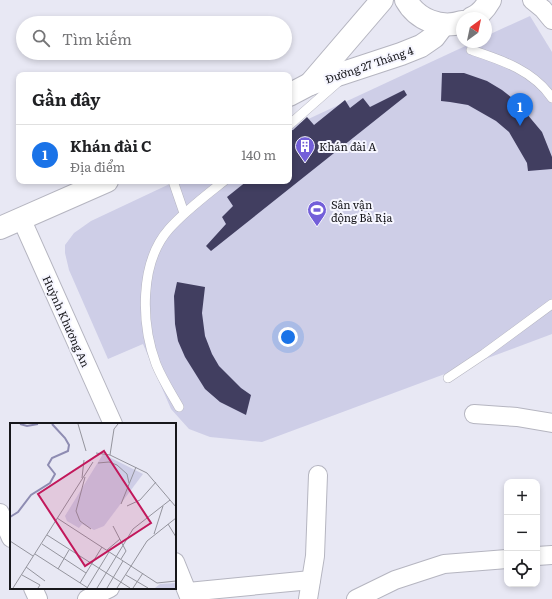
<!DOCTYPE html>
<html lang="vi">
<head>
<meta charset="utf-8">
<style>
	:root { --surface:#fff; --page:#f2f2f2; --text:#202124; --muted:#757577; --line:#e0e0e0; --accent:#1a73e8 }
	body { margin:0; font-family:Literata,serif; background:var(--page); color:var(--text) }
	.controls { position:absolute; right:12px; bottom:12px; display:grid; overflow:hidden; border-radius:8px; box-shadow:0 2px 6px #0003 }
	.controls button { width:36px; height:36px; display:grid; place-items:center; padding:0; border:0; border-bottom:1px solid var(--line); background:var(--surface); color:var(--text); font:20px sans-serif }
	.compass { position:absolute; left:456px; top:12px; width:36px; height:36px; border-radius:50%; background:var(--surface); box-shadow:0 2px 6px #0003; rotate:33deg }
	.you { position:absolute; left:288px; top:337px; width:14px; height:14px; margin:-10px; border:3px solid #fff; border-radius:50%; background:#1a73e8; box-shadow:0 0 0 6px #1a73e833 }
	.badge { display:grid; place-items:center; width:26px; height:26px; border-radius:50%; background:var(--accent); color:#fff; font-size:13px; font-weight:700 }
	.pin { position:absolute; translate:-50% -33px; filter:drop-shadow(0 1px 2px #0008) }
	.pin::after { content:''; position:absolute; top:21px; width:14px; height:12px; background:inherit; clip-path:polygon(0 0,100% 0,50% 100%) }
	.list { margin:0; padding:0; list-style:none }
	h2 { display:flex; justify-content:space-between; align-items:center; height:52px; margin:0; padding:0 16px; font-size:17px }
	h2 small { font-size:13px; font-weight:400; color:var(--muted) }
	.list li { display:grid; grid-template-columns:26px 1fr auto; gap:12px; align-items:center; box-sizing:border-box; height:60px; padding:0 16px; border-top:1px solid var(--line) }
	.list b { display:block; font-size:15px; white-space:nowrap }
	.list p { margin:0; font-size:13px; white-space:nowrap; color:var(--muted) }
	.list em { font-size:13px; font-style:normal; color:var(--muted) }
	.icon { flex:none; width:22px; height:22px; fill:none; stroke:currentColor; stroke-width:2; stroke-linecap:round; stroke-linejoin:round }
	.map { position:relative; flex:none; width:552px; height:599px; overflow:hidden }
	.search { position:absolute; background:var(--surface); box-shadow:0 2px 6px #0003; left:16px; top:16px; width:276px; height:44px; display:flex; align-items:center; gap:10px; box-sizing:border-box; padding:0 14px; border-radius:22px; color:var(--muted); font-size:15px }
	.panel { position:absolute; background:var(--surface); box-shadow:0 2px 6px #0003; left:16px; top:72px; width:276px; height:112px; border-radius:8px }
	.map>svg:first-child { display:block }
	.green { fill:#cecee7 }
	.building { fill:#413e60 }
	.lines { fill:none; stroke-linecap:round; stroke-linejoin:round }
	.service-casing { stroke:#b5b5c0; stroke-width:10 }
	.minor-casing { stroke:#b5b5c0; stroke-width:20 }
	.tertiary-casing { stroke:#b5b5c0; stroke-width:24 }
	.service { stroke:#fff; stroke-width:9 }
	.minor { stroke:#fff; stroke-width:18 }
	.tertiary { stroke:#fff; stroke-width:22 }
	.labels { text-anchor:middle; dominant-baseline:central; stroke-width:4; stroke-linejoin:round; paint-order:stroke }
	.street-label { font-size:11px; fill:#17171b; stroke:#f6f6ff }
	.poi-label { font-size:11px; fill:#17171b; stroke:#f6f6ff; text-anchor:start }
	.inset-river { fill:none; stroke:#8e8cb2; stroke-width:2 }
	.inset-road { fill:none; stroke:#94949d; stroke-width:1 }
	.view { fill:#c2185b; fill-opacity:0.15; stroke:#c2185b; stroke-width:2 }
	.inset-edge { fill:none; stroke:#17171b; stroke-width:2 }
</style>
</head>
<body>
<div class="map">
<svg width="552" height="599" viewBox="0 0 552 599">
	<rect width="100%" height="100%" fill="#e8e8f4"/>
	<path class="green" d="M 530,16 L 552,52 L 552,334 L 262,442 L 210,437 L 189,429 L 171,409 L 143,344 L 108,359 L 69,270 L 65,253 L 65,245 L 74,233 L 91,221 L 176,181 L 289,181 L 289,128 L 474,42 L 486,42 L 486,36 Z"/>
	<g class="building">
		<path d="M 442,73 L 464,73 L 487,81 L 502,90 L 516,101 L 542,132 L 552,157 L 552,169 L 528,171 L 527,163 L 509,132 L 496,121 L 468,105 L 450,102 L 441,101 Z"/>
		<path d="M 404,90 L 407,95 L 211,251 L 206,246 L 226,224 L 222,217 L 233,206 L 227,197 L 247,181 L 289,181 L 289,131 L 293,130 L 307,117 L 314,125 L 345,100 L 350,108 L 363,98 L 370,107 Z"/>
		<path d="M 177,282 L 205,287 L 202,313 L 205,336 L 212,354 L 219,366 L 241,388 L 251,395 L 246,415 L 220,402 L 205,389 L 185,357 L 178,341 L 175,324 L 174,296 Z"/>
	</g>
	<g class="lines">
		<defs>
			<g id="service">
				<path d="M 471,50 C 501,60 533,70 552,98"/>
				<path d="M 289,125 L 338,82"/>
				<path d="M 173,181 L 184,213"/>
				<path d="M 448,378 L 484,354 L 552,304"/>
				<path d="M 179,407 C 171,393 162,379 156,364 C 141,324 139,263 169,229 C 185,211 205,196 224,181"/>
			</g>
			<g id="minor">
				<path d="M 532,0 L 543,9 L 552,20"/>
				<path d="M 21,218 L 113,424"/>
				<path d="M 474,414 L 517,417 L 552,423"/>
				<path d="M 0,513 L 11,538"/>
				<path d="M 537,556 L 552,555"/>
				<path d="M 175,562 L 190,599"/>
				<path d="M 33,588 L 38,599"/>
				<path d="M 188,592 L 311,580"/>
				<path d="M 87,599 L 110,588"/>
				<path d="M 308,599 L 315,556 L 318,475"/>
				<path d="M 356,599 L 395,580 L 444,564 L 507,559"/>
			</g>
			<g id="tertiary">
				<path d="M 406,0 C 417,20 441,29 462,22"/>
				<path d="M 472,18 C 480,15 486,7 490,0"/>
				<path d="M 310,84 L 382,0"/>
				<path d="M 289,95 L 310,84 L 401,54 L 421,46 L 434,37 L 443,25"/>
				<path d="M 0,228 L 107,181"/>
			</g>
		</defs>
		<use href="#service" class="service-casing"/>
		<use href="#minor" class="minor-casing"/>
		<use href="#tertiary" class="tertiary-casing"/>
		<use href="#service" class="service"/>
		<use href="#minor" class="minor"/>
		<use href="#tertiary" class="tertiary"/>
	</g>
	<defs>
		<symbol id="building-pin" viewBox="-11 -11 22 30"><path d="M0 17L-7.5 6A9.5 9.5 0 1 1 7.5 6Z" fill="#735fd9" stroke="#f6f6ff"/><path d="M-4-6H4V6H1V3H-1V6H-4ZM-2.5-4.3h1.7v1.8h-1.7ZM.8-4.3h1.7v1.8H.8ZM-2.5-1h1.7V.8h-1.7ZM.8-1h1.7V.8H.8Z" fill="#fff"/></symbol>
		<symbol id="stadium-pin" viewBox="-11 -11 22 30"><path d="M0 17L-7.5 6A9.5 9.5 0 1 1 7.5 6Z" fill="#735fd9" stroke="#f6f6ff"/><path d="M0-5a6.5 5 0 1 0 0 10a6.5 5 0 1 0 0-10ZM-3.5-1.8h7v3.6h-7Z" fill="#fff"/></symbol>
	</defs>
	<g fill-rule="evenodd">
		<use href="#building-pin" x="294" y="135" width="22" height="30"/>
		<use href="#stadium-pin" x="306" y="199" width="22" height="30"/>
	</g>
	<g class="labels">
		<g class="street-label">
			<text transform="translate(369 64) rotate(-19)">Đường 27 Tháng 4</text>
			<text transform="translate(67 321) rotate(66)">Huỳnh Khương An</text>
		</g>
		<g class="poi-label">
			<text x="319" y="146">Khán đài A</text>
			<text x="331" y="204">Sân vận<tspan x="331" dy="13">động Bà Rịa</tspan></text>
		</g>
	</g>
	<g transform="translate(10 423)">
		<rect width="166" height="166" fill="#e8e8f4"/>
		<path d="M 93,31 L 133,51 L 94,103 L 84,107 L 72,101 L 69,105 L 57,98 L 55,93 ZM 166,160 L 166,165 L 145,165 L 150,161 Z" fill="#cecee7"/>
		<path class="inset-river" d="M 10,1 L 17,3 L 28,1M 0,94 L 8,89 L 21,72 L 40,60 L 45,51 L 38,42 L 42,35 L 58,28 L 59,22 L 55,15 L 42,1"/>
		<path class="inset-road" d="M 68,1 L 76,28M 86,30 L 100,32 L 137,50 L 166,84M 100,32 L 104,6 L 108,1M 88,40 L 99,39 L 107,42 L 117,51 L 119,60M 75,54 L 66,88 L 70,98 L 81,106M 72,55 L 74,37M 111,81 L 126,44M 117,83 L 130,77 L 146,59M 47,95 L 147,160 L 166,158M 158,101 L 166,114M 103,103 L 116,128 L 111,136M 144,111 L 153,83M 37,112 L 120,165M 0,118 L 23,133M 32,121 L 76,150M 97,127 L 110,116M 25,131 L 78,165M 16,144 L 35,158M 48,146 L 59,127M 12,152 L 30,162 L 28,165M 116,152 L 138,165M 70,160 L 92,124M 3,165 L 83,39M 77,165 L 99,129M 87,165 L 123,106 L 160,77M 97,165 L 113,138M 107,165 L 137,118 L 166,95M 123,165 L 133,150"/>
		<path class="view" d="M 94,28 L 141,100 L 75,143 L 28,71 Z"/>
		<rect width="166" height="166" class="inset-edge"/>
	</g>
</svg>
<div class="controls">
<button>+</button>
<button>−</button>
<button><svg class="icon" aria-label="locate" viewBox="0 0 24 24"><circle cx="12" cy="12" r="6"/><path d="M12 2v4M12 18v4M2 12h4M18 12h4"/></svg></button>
</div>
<svg class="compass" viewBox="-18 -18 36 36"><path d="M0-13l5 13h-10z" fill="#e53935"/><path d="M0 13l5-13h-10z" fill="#757577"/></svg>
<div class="you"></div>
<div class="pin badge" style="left:520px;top:126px">1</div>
<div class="search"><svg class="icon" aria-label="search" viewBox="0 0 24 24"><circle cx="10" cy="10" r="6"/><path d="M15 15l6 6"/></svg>Tìm kiếm</div>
<section class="panel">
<h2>Gần đây<small></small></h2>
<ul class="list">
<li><span class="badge">1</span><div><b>Khán đài C</b><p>Địa điểm</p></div><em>140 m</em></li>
</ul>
</section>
</div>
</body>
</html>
